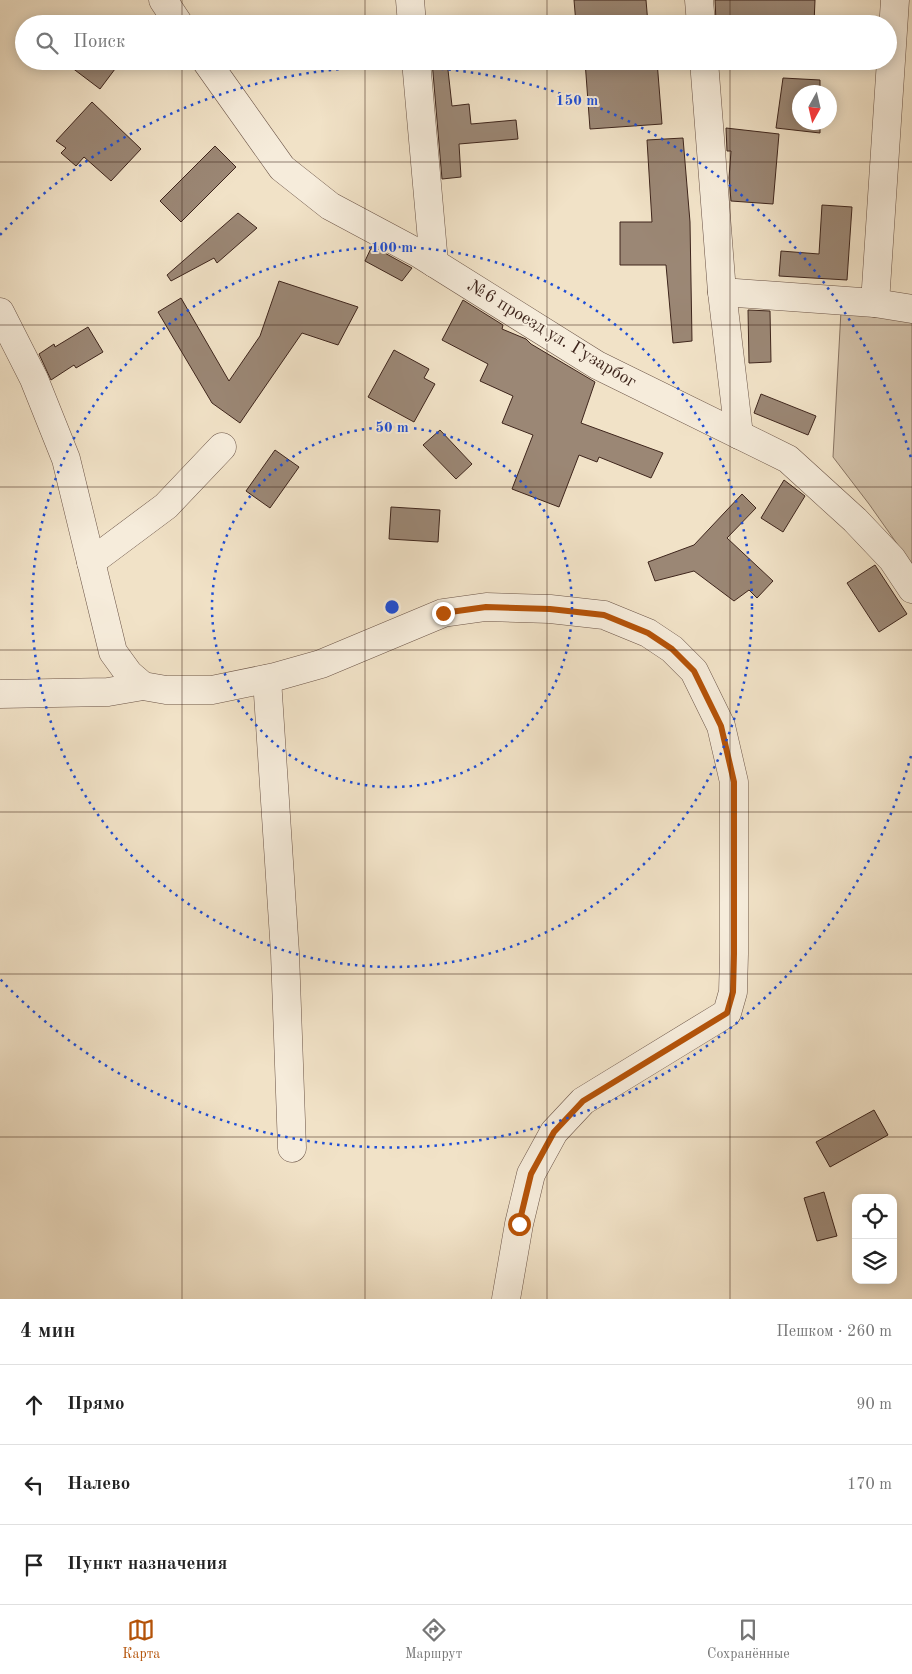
<!DOCTYPE html>
<html lang="ru">
<head>
<meta charset="utf-8">
<style>
	:root { --surface:#fff; --page:#f2f2f2; --text:#222; --muted:#767676; --line:#e0e0e0; --accent:#b45309 }
	body { margin:0; font-family:"Old Standard TT",serif; background:var(--page); color:var(--text) }
	.controls { position:absolute; right:15px; bottom:15px; display:grid; overflow:hidden; border-radius:10px; box-shadow:0 2px 12px #0003 }
	.controls button { width:45px; height:45px; display:grid; place-items:center; padding:0; border:0; border-bottom:1px solid var(--line); background:var(--surface); color:var(--text); font:25px sans-serif }
	.compass { position:absolute; left:792px; top:85px; width:45px; height:45px; border-radius:50%; background:var(--surface); box-shadow:0 2px 12px #0003; rotate:188deg }
	.stop { position:absolute; width:15px; height:15px; margin:-11px; border:4px solid #b45309; border-radius:50%; background:#fff }
	.stop.end { background:#b45309; border-color:#fff; box-shadow:0 1px 5px #0008 }
	.list { margin:0; padding:0; list-style:none }
	h2 { display:flex; justify-content:space-between; align-items:center; height:65px; margin:0; padding:0 20px; font-size:21px }
	h2 small { font-size:16px; font-weight:400; color:var(--muted) }
	.list li { display:grid; grid-template-columns:32px 1fr auto; gap:15px; align-items:center; box-sizing:border-box; height:80px; padding:0 20px; border-top:1px solid var(--line) }
	.list b { display:block; font-size:19px; white-space:nowrap }
	.list em { font-size:16px; font-style:normal; color:var(--muted) }
	.icon { flex:none; width:28px; height:28px; fill:none; stroke:currentColor; stroke-width:2; stroke-linecap:round; stroke-linejoin:round }
	.map { position:relative; flex:none; width:912px; height:1299px; overflow:hidden }
	.search { position:absolute; background:var(--surface); box-shadow:0 2px 12px #0003; left:15px; right:15px; top:15px; height:55px; display:flex; align-items:center; gap:12px; box-sizing:border-box; padding:0 18px; border-radius:28px; color:var(--muted); font-size:19px }
	.sheet { height:305px; background:var(--surface) }
	nav { display:flex; justify-content:space-around; align-items:center; box-sizing:border-box; height:70px; border-top:1px solid var(--line); background:var(--surface); font-size:14px; color:var(--muted) }
	nav a { display:grid; justify-items:center; gap:2px }
	nav .on { color:var(--accent) }
	.map>svg:first-child { display:block }
	.green { fill:#d3c2aa; stroke:#887463 }
	.building { fill:#9b8775; stroke:#3e251c }
	.lines { fill:none; stroke-linecap:round; stroke-linejoin:round }
	.minor-casing { stroke:#6b5447; stroke-width:29 }
	.minor { stroke:#f6ecdb; stroke-width:28 }
	.route { stroke:#b45309; stroke-width:6 }
	.grid { fill:none; stroke:#3e251c; stroke-width:1; stroke-opacity:0.55 }
	.ring { fill:none; stroke:#1d4ed8; stroke-width:2.5; stroke-dasharray:2.5 5 }
	.labels { text-anchor:middle; dominant-baseline:central; stroke-width:4; stroke-linejoin:round; paint-order:stroke }
	.street-label { font-size:18px; fill:#3e251c; stroke:#f6ecdb }
	.centre { fill:#1d4ed8; stroke:#f6ecdb; stroke-width:2.5 }
	.ring-label { font-size:15px; text-anchor:middle; font-weight:bold; fill:#1d4ed8; stroke:#f6ecdb; stroke-width:4; stroke-linejoin:round; paint-order:stroke }
</style>
</head>
<body>
<div class="map">
<svg width="912" height="1299" viewBox="0 0 912 1299">
	<rect width="100%" height="100%" fill="#f1e2c7"/>
	<filter id="stains"><feTurbulence type="fractalNoise" baseFrequency=".004" numOctaves="4"/><feColorMatrix values="0 0 0 0 .2 0 0 0 0 .09 0 0 0 0 .02 0 0 0 .5 -.17"/></filter>
	<radialGradient id="worn" r=".72"><stop offset=".6" stop-color="#630" stop-opacity="0"/><stop offset="1" stop-color="#630" stop-opacity=".3"/></radialGradient>
	<path class="green" d="M 841,311 L 912,320 L 912,565 L 869,504 L 833,457 Z"/>
	<g class="building">
		<path d="M 574,0 L 646,0 L 648,24 L 576,24 Z"/>
		<path d="M 715,0 L 815,0 L 814,24 L 739,24 L 716,21 Z"/>
		<path d="M 63,61 L 121,61 L 100,89 Z"/>
		<path d="M 432,61 L 447,61 L 452,106 L 469,104 L 471,124 L 516,120 L 518,139 L 459,144 L 461,177 L 442,179 Z"/>
		<path d="M 585,61 L 657,61 L 662,124 L 590,129 Z"/>
		<path d="M 783,78 L 820,80 L 820,92 L 800,92 L 800,122 L 820,122 L 820,133 L 776,128 Z"/>
		<path d="M 92,102 L 141,149 L 111,181 L 84,157 L 76,166 L 61,153 L 66,148 L 56,141 Z"/>
		<path d="M 726,128 L 779,134 L 773,204 L 731,201 L 729,178 L 731,151 L 727,151 Z"/>
		<path d="M 683,138 L 690,222 L 692,341 L 673,343 L 666,265 L 620,265 L 620,222 L 652,222 L 647,140 Z"/>
		<path d="M 215,146 L 236,167 L 181,222 L 160,201 Z"/>
		<path d="M 822,205 L 852,207 L 847,280 L 779,276 L 781,251 L 819,254 Z"/>
		<path d="M 238,213 L 257,228 L 217,263 L 214,258 L 171,281 L 167,275 Z"/>
		<path d="M 372,246 L 412,268 L 402,281 L 365,261 Z"/>
		<path d="M 279,281 L 358,307 L 338,345 L 302,333 L 240,423 L 212,403 L 158,312 L 181,298 L 229,381 L 260,336 Z"/>
		<path d="M 463,300 L 503,325 L 502,329 L 526,339 L 531,344 L 595,382 L 581,423 L 663,453 L 651,478 L 599,457 L 597,462 L 579,455 L 559,507 L 512,489 L 533,435 L 502,423 L 513,396 L 480,381 L 488,364 L 442,340 Z"/>
		<path d="M 748,310 L 770,311 L 771,362 L 749,363 Z"/>
		<path d="M 88,327 L 103,352 L 76,368 L 74,365 L 51,380 L 39,354 L 54,344 L 55,347 Z"/>
		<path d="M 394,350 L 429,369 L 424,378 L 435,384 L 414,422 L 368,397 Z"/>
		<path d="M 761,394 L 816,416 L 808,435 L 754,413 Z"/>
		<path d="M 440,430 L 472,464 L 456,479 L 423,445 Z"/>
		<path d="M 275,450 L 299,467 L 270,508 L 246,491 Z"/>
		<path d="M 784,480 L 805,496 L 783,532 L 761,518 Z"/>
		<path d="M 742,494 L 756,508 L 727,538 L 773,581 L 757,598 L 749,590 L 734,601 L 694,571 L 655,581 L 648,562 L 694,545 Z"/>
		<path d="M 391,507 L 440,510 L 438,542 L 389,539 Z"/>
		<path d="M 875,565 L 907,614 L 879,632 L 847,583 Z"/>
		<path d="M 874,1110 L 888,1135 L 830,1167 L 816,1142 Z"/>
		<path d="M 824,1192 L 837,1236 L 817,1241 L 804,1198 Z"/>
	</g>
	<g class="lines">
		<defs>
			<g id="minor">
				<path d="M 163,0 L 179,24"/>
				<path d="M 410,0 L 412,24"/>
				<path d="M 699,0 L 701,24"/>
				<path d="M 206,61 L 282,168 L 330,206 L 418,253 L 597,365 L 788,459 L 855,520 L 892,559 L 912,589"/>
				<path d="M 416,61 L 434,263"/>
				<path d="M 704,61 L 722,292 L 739,435"/>
				<path d="M 722,292 L 875,303 L 912,309"/>
				<path d="M 875,303 L 895,0"/>
				<path d="M 0,312 L 34,379 L 66,459 L 113,652 L 129,674 L 143,686 L 166,690 L 212,690 L 275,677 L 321,664 L 443,613 L 486,607 L 550,609 L 604,615 L 648,633 L 672,649 L 694,671 L 721,726 L 734,782 L 734,954 L 733,992 L 727,1013 L 583,1101 L 554,1132 L 531,1174 L 519,1224 L 506,1299"/>
				<path d="M 91,562 L 166,506 L 222,447"/>
				<path d="M 267,679 L 285,953 L 292,1148"/>
				<path d="M 0,694 L 108,692 L 143,686"/>
			</g>
		</defs>
		<use href="#minor" class="minor-casing"/>
		<use href="#minor" class="minor"/>
	</g>
	<g class="lines">
		<path class="route" d="M 443,613 L 486,607 L 550,609 L 604,615 L 648,633 L 672,649 L 694,671 L 721,726 L 734,782 L 734,954 L 733,992 L 727,1013 L 583,1101 L 554,1132 L 531,1174 L 519,1224"/>
	</g>
	<path class="grid" d="M 182,0 L 182,24M 365,0 L 365,24M 547,0 L 547,24M 730,0 L 730,24M 182,61 L 182,1299M 365,61 L 365,1299M 547,61 L 547,1299M 730,61 L 730,1299M 0,162 L 912,162M 0,325 L 912,325M 0,487 L 912,487M 0,650 L 912,650M 0,812 L 912,812M 0,974 L 912,974M 0,1137 L 912,1137"/>
	<g class="ring">
		<circle cx="392" cy="607" r="180"/>
		<circle cx="392" cy="607" r="360"/>
		<path d="M911 756A540 540 0 0 1 0 979M0 235A540 540 0 0 1 911 458"/>
	</g>
	<g class="labels">
		<g class="street-label">
			<text transform="translate(552 334) rotate(31)">№6 проезд ул. Гузарбог</text>
		</g>
	</g>
	<circle cx="392" cy="607" r="8" class="centre"/>
	<g class="ring-label">
		<text x="577" y="105">150 m</text>
		<text x="392" y="252">100 m</text>
		<text x="392" y="432">50 m</text>
	</g>
	<rect width="100%" height="100%" filter="url(#stains)"/>
	<rect width="100%" height="100%" fill="url(#worn)"/>
</svg>
<div class="controls">
<button><svg class="icon" aria-label="locate" viewBox="0 0 24 24"><circle cx="12" cy="12" r="6"/><path d="M12 2v4M12 18v4M2 12h4M18 12h4"/></svg></button>
<button><svg class="icon" aria-label="layers" viewBox="0 0 24 24"><path d="M12 4l9 5-9 5-9-5zM3 14l9 5 9-5"/></svg></button>
</div>
<svg class="compass" viewBox="-18 -18 36 36"><path d="M0-13l5 13h-10z" fill="#e53935"/><path d="M0 13l5-13h-10z" fill="#767676"/></svg>
<div class="stop" style="left:519px;top:1224px"></div>
<div class="stop end" style="left:443px;top:613px"></div>
<div class="search"><svg class="icon" aria-label="search" viewBox="0 0 24 24"><circle cx="10" cy="10" r="6"/><path d="M15 15l6 6"/></svg>Поиск</div>
</div>
<section class="sheet">
<h2>4 мин<small>Пешком · 260 m</small></h2>
<ul class="list">
<li><svg class="icon" aria-label="ahead" viewBox="0 0 24 24"><path d="M12 20V5M6 11l6-6 6 6"/></svg><div><b>Прямо</b></div><em>90 m</em></li>
<li><svg class="icon" aria-label="left" viewBox="0 0 24 24"><path d="M17 20v-9H6M10 6l-5 5 5 5"/></svg><div><b>Налево</b></div><em>170 m</em></li>
<li><svg class="icon" aria-label="arrive" viewBox="0 0 24 24"><path d="M6 21V4h12l-3 4 3 4H6"/></svg><div><b>Пункт назначения</b></div></li>
</ul>
</section>
<nav>
<a class="on"><svg class="icon" aria-label="map" viewBox="0 0 24 24"><path d="M3 6l6-2 6 2 6-2v14l-6 2-6-2-6 2zM9 4v14M15 6v14"/></svg>Карта</a>
<a><svg class="icon" aria-label="directions" viewBox="0 0 24 24"><path d="M12 3l9 9-9 9-9-9zM9 14v-3h6M13 9l2 2-2 2"/></svg>Маршрут</a>
<a><svg class="icon" aria-label="saved" viewBox="0 0 24 24"><path d="M7 4h10v16l-5-4-5 4z"/></svg>Сохранённые</a>
</nav>
</body>
</html>
